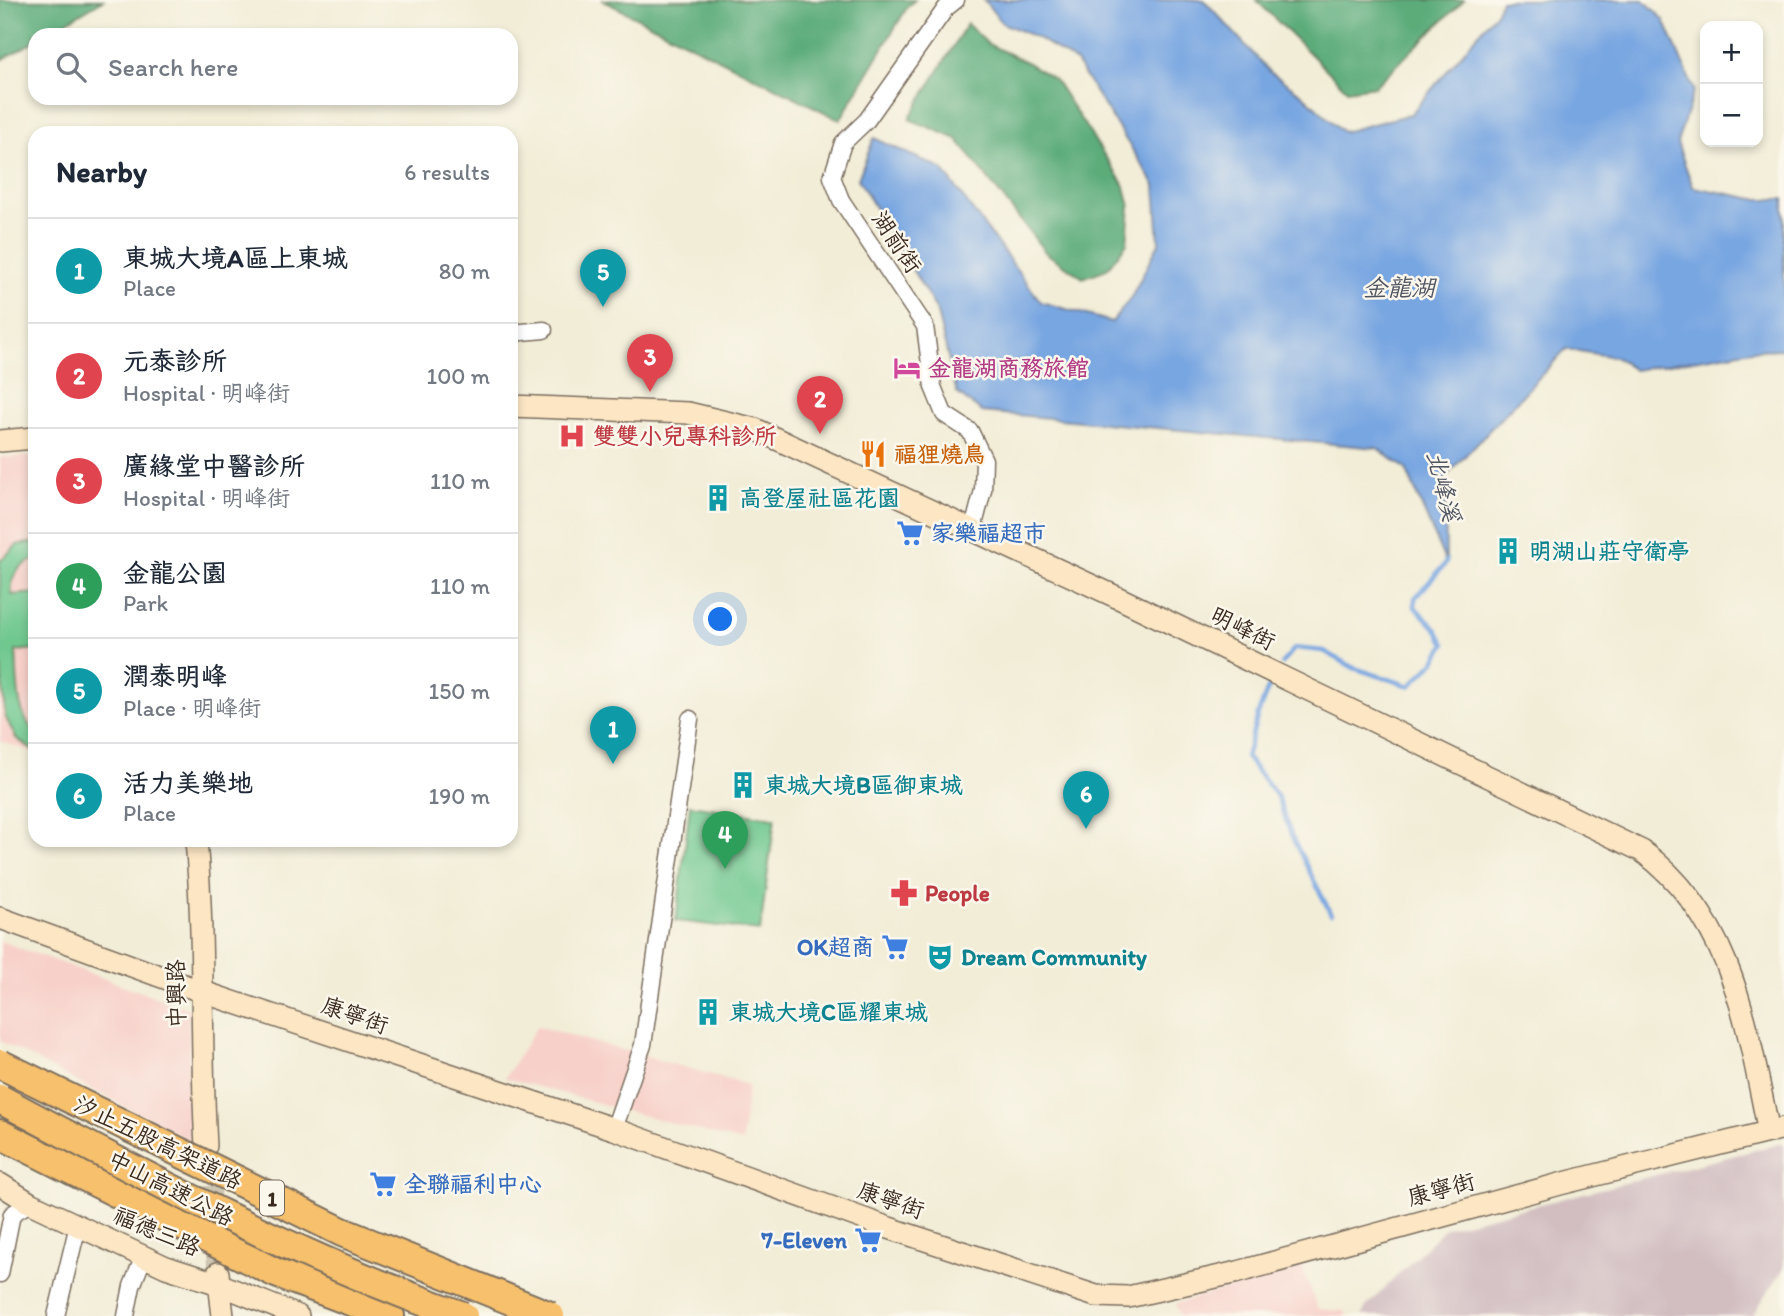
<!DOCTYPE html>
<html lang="en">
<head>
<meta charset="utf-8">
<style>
	:root { --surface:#fff; --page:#f6f6f7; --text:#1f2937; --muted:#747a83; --line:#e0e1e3; --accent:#7c3aed }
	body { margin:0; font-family:Itim,"LXGW WenKai TC",sans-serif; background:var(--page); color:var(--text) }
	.controls { position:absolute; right:21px; top:21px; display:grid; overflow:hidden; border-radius:14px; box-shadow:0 4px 10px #0003 }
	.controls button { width:63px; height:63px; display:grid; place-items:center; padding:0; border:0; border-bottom:2px solid var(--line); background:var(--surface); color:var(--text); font:35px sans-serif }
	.you { position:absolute; left:721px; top:620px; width:24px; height:24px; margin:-18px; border:5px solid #fff; border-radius:50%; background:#1a73e8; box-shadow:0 0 0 10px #1a73e833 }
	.badge { display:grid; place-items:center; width:46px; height:46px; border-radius:50%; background:var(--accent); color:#fff; font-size:23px; font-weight:700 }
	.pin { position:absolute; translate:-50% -58px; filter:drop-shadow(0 2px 4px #0008) }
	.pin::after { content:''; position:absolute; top:37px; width:24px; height:21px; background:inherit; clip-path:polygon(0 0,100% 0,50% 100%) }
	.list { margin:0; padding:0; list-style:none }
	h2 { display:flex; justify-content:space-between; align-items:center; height:91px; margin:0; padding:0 28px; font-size:30px }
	h2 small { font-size:23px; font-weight:400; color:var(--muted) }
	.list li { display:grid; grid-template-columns:46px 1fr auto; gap:21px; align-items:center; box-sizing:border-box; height:105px; padding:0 28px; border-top:2px solid var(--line) }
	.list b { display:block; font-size:26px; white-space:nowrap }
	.list p { margin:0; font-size:23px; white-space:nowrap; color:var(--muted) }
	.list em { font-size:23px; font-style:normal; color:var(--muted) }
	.icon { flex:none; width:38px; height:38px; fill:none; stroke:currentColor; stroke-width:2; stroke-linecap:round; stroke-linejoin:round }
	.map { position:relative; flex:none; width:1784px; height:1316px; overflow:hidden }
	.search { position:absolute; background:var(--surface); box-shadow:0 4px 10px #0003; left:28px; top:28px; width:490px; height:77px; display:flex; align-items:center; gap:18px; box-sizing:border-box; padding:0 24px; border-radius:21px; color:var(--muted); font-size:26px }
	.panel { position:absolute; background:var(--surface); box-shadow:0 4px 10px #0003; left:28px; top:126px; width:490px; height:721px; border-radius:21px }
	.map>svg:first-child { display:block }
	.built { fill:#f7d0c9 }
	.industrial { fill:#d2bec1 }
	.green { fill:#70c88f; stroke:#567956; stroke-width:2 }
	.forest { fill:#5cac7a; stroke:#4c6b4c; stroke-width:2 }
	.water { fill:#78a6e1; stroke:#5a6880; stroke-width:2 }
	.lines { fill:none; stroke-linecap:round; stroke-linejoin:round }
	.stream { stroke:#78a6e1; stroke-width:4.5 }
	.secondary-tunnel { stroke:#cdc6b2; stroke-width:21; stroke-dasharray:21 10; stroke-linecap:butt }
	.street-casing { stroke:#7b6e5f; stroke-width:19 }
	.secondary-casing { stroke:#7b6e5f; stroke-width:24 }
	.highway-casing { stroke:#7b6e5f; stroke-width:32 }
	.street { stroke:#fff; stroke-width:16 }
	.secondary { stroke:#fce6c4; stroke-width:21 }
	.highway { stroke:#f7c06c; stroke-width:28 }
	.highway-bridge-casing { stroke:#7b6e5f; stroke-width:32; stroke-linecap:butt }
	.highway-bridge { stroke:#f7c06c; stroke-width:28 }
	.labels { text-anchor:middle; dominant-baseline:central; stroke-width:5; stroke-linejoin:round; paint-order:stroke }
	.shield { fill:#fbf7ec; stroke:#75685c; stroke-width:2 }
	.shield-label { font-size:21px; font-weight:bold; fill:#3b2a1e }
	.street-label { font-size:23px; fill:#3b2a1e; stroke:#fbf7ec }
	.hotel-label { font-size:23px; font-weight:bold; fill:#b23c85; stroke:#fbf7ec; text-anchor:start }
	.health-label { font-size:23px; font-weight:bold; fill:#be3a42; stroke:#fbf7ec; text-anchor:start }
	.food-label { font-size:23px; font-weight:bold; fill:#c56008; stroke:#fbf7ec; text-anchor:start }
	.culture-label { font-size:23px; font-weight:bold; fill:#0d838f; stroke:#fbf7ec; text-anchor:start }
	.shop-label { font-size:23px; font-weight:bold; fill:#366cbe; stroke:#fbf7ec; text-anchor:start }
	.water-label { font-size:24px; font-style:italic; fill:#505562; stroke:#fbf7ec }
</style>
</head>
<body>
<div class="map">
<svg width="1784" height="1316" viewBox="0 0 1784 1316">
	<rect width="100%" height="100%" fill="#fbf7ec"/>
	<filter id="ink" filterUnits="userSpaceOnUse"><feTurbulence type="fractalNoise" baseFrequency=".0143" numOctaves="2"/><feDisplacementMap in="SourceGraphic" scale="14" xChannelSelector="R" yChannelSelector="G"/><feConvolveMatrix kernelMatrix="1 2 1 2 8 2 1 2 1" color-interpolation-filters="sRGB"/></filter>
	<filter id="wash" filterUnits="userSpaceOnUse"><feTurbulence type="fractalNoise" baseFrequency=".00686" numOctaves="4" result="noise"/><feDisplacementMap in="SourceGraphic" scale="28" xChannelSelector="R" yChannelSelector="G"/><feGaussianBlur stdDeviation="1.57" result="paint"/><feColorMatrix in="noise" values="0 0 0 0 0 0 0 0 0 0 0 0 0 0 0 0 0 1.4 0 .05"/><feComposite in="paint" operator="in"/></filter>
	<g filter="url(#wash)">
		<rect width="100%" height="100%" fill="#f2edd7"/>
		<g class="built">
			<path d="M 35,456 L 35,753 L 0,741 L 0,457 Z"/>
			<path d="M 0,941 L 189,1009 L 191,1142 L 0,1041 Z"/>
			<path d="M 537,1026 L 748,1085 L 742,1142 L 505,1078 Z"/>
			<path d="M 1302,1267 L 1318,1309 L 1345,1311 L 1346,1316 L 1180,1316 L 1175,1304 Z"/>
		</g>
		<path class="industrial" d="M 1784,1143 L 1784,1268 L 1752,1316 L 1362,1316 L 1365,1308 L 1445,1228 Z"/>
		<g class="green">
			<path d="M 35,542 L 35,559 C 17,566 10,576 12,595 L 35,593 L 35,649 L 16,651 C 18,675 15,716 35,731 L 35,752 L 16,738 L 5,716 L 0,651 L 0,561 L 17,545 Z"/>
			<path d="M 690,805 L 775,818 L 760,931 L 676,921 Z"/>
		</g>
		<g class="forest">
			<path d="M 0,0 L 103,0 L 44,35 L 35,35 L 35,41 L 0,61 Z"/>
			<path d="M 602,0 L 915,0 L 908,6 L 840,120 Z"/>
			<path d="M 1256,0 L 1464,0 L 1375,86 L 1347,90 Z"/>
			<path d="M 967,24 L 988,44 L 1028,63 L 1055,80 L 1125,187 L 1130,206 L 1127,243 L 1107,269 L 1083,278 L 1046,253 L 957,139 L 909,119 Z"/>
		</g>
		<path class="water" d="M 984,0 L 1204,0 L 1270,72 L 1302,94 L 1343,132 L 1411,114 L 1496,13 L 1501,0 L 1644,0 L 1664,20 L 1694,90 L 1677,143 L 1693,187 L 1755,199 L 1784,199 L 1784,349 L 1752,350 L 1634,370 L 1615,357 L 1566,349 L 1445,477 L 1446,563 L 1406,469 L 1377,448 L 982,412 L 957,393 L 936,309 L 858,179 L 874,138 L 942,169 L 1041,302 L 1112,322 L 1132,296 L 1159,243 L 1155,185 L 1076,62 L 1036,37 L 1002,23 Z"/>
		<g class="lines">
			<g class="stream">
				<path d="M 1282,663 L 1295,648 L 1324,651 L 1354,668 L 1410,686 L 1435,661 L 1445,644 L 1437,630 L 1415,607 L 1415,598 L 1446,563 L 1446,560"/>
				<path d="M 1269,686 L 1258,714 L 1246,757 L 1277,796 L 1292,837 L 1331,914"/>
			</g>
		</g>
	</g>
	<g filter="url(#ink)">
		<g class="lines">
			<path class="secondary-tunnel" d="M 207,1155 L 218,1270"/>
			<defs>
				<g id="street">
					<path d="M 956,0 L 946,8 L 867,120 L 843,143 L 832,177 L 841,200 L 925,326 L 933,387 L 944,414 L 970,431 L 984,460 L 983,490 L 973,529"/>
					<path d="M 511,333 L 544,330"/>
					<path d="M 614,1129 L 643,1045 L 690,719"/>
					<path d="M 0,1274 L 12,1214 L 30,1203"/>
					<path d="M 56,1316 L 78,1225"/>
					<path d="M 126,1316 L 132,1286 L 144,1256"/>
				</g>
				<g id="secondary">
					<path d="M 511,406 L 688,413 L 755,429 L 1123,600 L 1642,851 C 1734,919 1747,1028 1769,1132"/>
					<path d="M 0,441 L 35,438"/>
					<path d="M 196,840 C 205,942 200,1044 206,1146"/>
					<path d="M 0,918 L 203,992 L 614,1129 L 889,1228 L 1096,1296 L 1128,1297 L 1238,1272 L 1560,1184 L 1784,1128"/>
					<path d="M 0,1184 L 30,1203 L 166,1267 L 219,1284 L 298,1316"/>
					<path d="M 218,1273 L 223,1316"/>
				</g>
				<path id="highway" d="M 0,1134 L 276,1273 L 390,1316"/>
			</defs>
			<use href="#street" class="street-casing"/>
			<use href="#secondary" class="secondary-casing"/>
			<use href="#highway" class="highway-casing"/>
			<use href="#street" class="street"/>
			<use href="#secondary" class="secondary"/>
			<use href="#highway" class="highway"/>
			<defs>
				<g id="highway-bridge">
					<path d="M 0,1064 L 342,1232 L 550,1316"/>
					<path d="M 0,1099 C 151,1180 302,1259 463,1316"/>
				</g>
			</defs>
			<use href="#highway-bridge" class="highway-bridge-casing"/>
			<use href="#highway-bridge" class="highway-bridge"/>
		</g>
	</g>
	<defs>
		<symbol id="hotel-bare" viewBox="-9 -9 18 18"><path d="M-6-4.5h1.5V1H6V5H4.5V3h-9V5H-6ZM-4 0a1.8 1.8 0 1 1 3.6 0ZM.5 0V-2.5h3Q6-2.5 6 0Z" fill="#d1479c" stroke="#fbf7ec" stroke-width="2.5" paint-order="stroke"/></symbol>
		<symbol id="hospital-bare" viewBox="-9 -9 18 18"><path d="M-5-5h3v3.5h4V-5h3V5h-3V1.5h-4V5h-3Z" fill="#e0444e" stroke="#fbf7ec" stroke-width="2.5" paint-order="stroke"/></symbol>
		<symbol id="restaurant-bare" viewBox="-9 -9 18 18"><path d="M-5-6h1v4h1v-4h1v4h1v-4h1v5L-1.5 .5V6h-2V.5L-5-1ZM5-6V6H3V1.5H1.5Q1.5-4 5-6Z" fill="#e8710a" stroke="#fbf7ec" stroke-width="2.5" paint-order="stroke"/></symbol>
		<symbol id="building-bare" viewBox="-9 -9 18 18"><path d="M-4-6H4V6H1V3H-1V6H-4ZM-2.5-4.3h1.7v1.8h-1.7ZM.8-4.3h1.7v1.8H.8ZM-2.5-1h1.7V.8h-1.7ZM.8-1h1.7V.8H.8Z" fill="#0f9aa8" stroke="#fbf7ec" stroke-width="2.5" paint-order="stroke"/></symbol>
		<symbol id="supermarket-bare" viewBox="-9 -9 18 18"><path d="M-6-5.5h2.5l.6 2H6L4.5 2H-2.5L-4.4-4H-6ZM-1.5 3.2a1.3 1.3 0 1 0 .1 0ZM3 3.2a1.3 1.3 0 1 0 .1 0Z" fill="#3f7fe0" stroke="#fbf7ec" stroke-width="2.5" paint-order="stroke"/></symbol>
		<symbol id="pharmacy-bare" viewBox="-9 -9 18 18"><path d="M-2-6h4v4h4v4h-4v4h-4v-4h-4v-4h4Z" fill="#e0444e" stroke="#fbf7ec" stroke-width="2.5" paint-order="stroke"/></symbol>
		<symbol id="theatre-bare" viewBox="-9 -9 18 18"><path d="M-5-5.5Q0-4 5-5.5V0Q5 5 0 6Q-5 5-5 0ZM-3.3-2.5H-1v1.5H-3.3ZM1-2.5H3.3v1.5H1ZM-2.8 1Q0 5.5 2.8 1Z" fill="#0f9aa8" stroke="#fbf7ec" stroke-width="2.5" paint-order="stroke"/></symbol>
	</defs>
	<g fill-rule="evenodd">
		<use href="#hotel-bare" x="888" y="349" width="38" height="38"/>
		<use href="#hospital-bare" x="553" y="417" width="38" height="38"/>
		<use href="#restaurant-bare" x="854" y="435" width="38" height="38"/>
		<use href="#building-bare" x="699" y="479" width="38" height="38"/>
		<use href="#supermarket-bare" x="891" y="514" width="38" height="38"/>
		<use href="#building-bare" x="1489" y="532" width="38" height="38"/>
		<use href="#building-bare" x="724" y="766" width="38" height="38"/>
		<use href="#pharmacy-bare" x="885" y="874" width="38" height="38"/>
		<use href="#supermarket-bare" x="876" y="928" width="38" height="38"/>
		<use href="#theatre-bare" x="921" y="938" width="38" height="38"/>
		<use href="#building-bare" x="689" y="993" width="38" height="38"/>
		<use href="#supermarket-bare" x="364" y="1165" width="38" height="38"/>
		<use href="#supermarket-bare" x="849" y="1221" width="38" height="38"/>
	</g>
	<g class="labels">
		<rect class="shield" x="260" y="1180.5" width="24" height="35" rx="5"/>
		<g class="shield-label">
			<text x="272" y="1198">1</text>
		</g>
		<g class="street-label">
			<text transform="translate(897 242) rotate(56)">湖前街</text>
			<text transform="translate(1243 628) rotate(26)">明峰街</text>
			<text transform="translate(176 994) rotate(-91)">中興路</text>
			<text transform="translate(355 1015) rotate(19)">康寧街</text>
			<text transform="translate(158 1142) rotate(26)">汐止五股高架道路</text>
			<text transform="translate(171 1188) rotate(27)">中山高速公路</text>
			<text transform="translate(1441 1189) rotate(-15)">康寧街</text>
			<text transform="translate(891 1200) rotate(19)">康寧街</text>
			<text transform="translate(157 1231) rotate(23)">福德三路</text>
		</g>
		<g class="hotel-label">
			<text x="928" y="368">金龍湖商務旅館</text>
		</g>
		<g class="health-label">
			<text x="593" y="436">雙雙小兒專科診所</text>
			<text x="925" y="893">People</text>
		</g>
		<g class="food-label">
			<text x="894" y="454">福狸燒鳥</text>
		</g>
		<g class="culture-label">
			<text x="739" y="498">高登屋社區花園</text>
			<text x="1529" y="551">明湖山莊守衛亭</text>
			<text x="764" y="785">東城大境B區御東城</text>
			<text x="961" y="957">Dream Community</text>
			<text x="729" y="1012">東城大境C區耀東城</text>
		</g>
		<g class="shop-label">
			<text x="931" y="533">家樂福超市</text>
			<text x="874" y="947" text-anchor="end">OK超商</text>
			<text x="404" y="1184">全聯福利中心</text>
			<text x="847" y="1240" text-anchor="end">7-Eleven</text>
		</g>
		<g class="water-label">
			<text x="1399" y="287">金龍湖</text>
			<text transform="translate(1444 486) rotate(76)">北峰溪</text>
		</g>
	</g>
</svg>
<div class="controls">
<button>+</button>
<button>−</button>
</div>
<div class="you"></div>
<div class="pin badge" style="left:613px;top:764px;background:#0f9aa8">1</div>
<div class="pin badge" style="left:820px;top:434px;background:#e0444e">2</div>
<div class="pin badge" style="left:650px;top:392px;background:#e0444e">3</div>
<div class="pin badge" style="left:725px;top:869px;background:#2e9e5b">4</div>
<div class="pin badge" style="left:603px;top:307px;background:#0f9aa8">5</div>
<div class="pin badge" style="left:1086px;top:829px;background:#0f9aa8">6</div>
<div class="search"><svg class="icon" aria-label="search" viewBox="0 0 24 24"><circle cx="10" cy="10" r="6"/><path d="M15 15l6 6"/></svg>Search here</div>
<section class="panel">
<h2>Nearby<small>6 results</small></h2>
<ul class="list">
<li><span class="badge" style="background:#0f9aa8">1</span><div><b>東城大境A區上東城</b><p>Place</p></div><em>80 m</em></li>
<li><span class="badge" style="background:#e0444e">2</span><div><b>元泰診所</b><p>Hospital · 明峰街</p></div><em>100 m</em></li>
<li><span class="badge" style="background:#e0444e">3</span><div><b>廣緣堂中醫診所</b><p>Hospital · 明峰街</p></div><em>110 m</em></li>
<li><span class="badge" style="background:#2e9e5b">4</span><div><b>金龍公園</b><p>Park</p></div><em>110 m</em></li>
<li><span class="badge" style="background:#0f9aa8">5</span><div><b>潤泰明峰</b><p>Place · 明峰街</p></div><em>150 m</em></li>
<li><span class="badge" style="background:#0f9aa8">6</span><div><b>活力美樂地</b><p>Place</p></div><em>190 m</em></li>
</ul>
</section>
</div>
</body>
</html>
